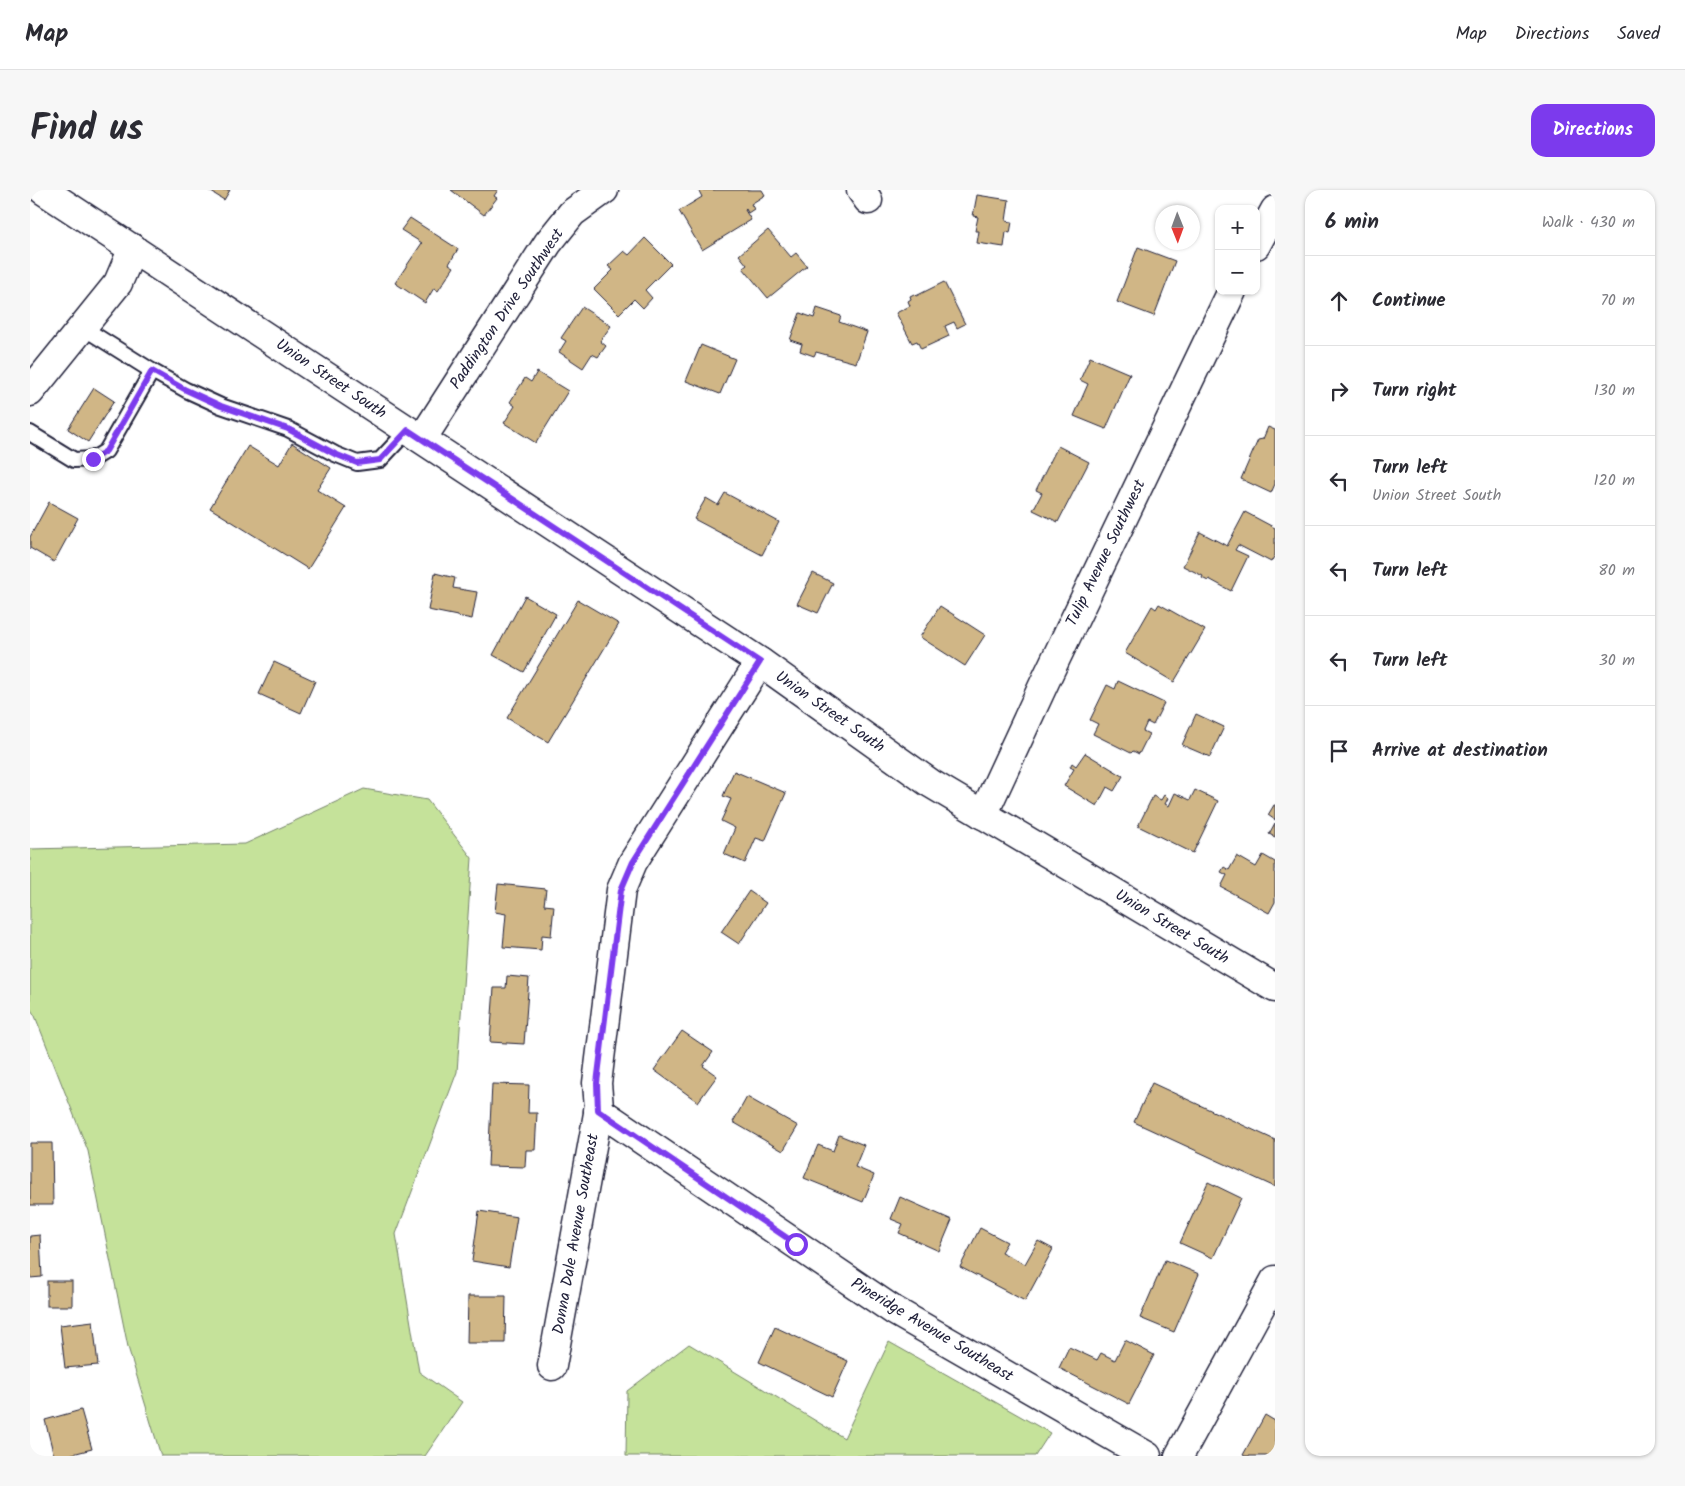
<!DOCTYPE html>
<html lang="en">
<head>
<meta charset="utf-8">
<style>
	:root { --surface:#fff; --page:#f7f7f7; --text:#2b2b33; --muted:#7c7c81; --line:#e1e1e2; --accent:#7c3aed }
	body { margin:0; font-family:Kalam,sans-serif; background:var(--page); color:var(--text) }
	.controls { position:absolute; right:15px; top:15px; display:grid; overflow:hidden; border-radius:10px; box-shadow:0 1px 4px #0004 }
	.controls button { width:45px; height:45px; display:grid; place-items:center; padding:0; border:0; border-bottom:1px solid var(--line); background:var(--surface); color:var(--text); font:25px sans-serif }
	.compass { position:absolute; left:1125px; top:15px; width:45px; height:45px; border-radius:50%; background:var(--surface); box-shadow:0 1px 4px #0004; rotate:179deg }
	.stop { position:absolute; width:15px; height:15px; margin:-11px; border:4px solid #7c3aed; border-radius:50%; background:#fff }
	.stop.end { background:#7c3aed; border-color:#fff; box-shadow:0 1px 5px #0008 }
	.list { margin:0; padding:0; list-style:none }
	h2 { display:flex; justify-content:space-between; align-items:center; height:65px; margin:0; padding:0 20px; font-size:21px }
	h2 small { font-size:16px; font-weight:400; color:var(--muted) }
	.list li { display:grid; grid-template-columns:32px 1fr auto; gap:15px; align-items:center; box-sizing:border-box; height:90px; padding:0 20px; border-top:1px solid var(--line) }
	.list b { display:block; font-size:19px; white-space:nowrap }
	.list p { margin:0; font-size:16px; white-space:nowrap; color:var(--muted) }
	.list em { font-size:16px; font-style:normal; color:var(--muted) }
	.icon { flex:none; width:28px; height:28px; fill:none; stroke:currentColor; stroke-width:2; stroke-linecap:round; stroke-linejoin:round }
	.map { position:relative; flex:none; width:1245px; height:1266px; overflow:hidden; border-radius:15px }
	header { display:flex; align-items:center; gap:30px; box-sizing:border-box; height:70px; padding:0 25px; background:var(--surface); border-bottom:1px solid var(--line) }
	header strong { font-size:24px }
	nav { display:flex; gap:28px; margin-inline-start:auto; font-size:18px }
	.intro { display:flex; align-items:center; justify-content:space-between; box-sizing:border-box; height:120px; padding:0 30px }
	h1 { margin:0; font-size:35px }
	.button { padding:12px 22px; border-radius:15px; background:var(--accent); color:#fff; font-size:18px; font-weight:700 }
	main { display:flex; gap:30px; padding:0 30px }
	aside { flex:1; background:var(--surface); border-radius:15px; box-shadow:0 1px 4px #0004 }
	.map>svg:first-child { display:block }
	.green { fill:#c5e29a; stroke:#74826a }
	.building { fill:#d0b686; stroke:#22223b }
	.lines { fill:none; stroke-linecap:round; stroke-linejoin:round }
	.lane-casing { stroke:#22223b; stroke-width:18 }
	.street-casing { stroke:#22223b; stroke-width:31 }
	.secondary-casing { stroke:#22223b; stroke-width:31 }
	.lane { stroke:#fff; stroke-width:14 }
	.street { stroke:#fff; stroke-width:28 }
	.secondary { stroke:#fff; stroke-width:28 }
	.route { stroke:#7c3aed; stroke-width:6 }
	.labels { text-anchor:middle; dominant-baseline:central; stroke-width:5; stroke-linejoin:round; paint-order:stroke }
	.street-label { font-size:16px; fill:#22223b; stroke:#fff }
</style>
</head>
<body>
<header>
<strong>Map</strong>
<nav><a>Map</a><a>Directions</a><a>Saved</a></nav>
</header>
<div class="intro"><h1>Find us</h1><a class="button">Directions</a></div>
<main>
<div class="map">
<svg width="1245" height="1266" viewBox="0 0 1245 1266">
	<rect width="100%" height="100%" fill="#fff"/>
	<filter id="ink" filterUnits="userSpaceOnUse"><feTurbulence type="fractalNoise" baseFrequency=".02" numOctaves="2"/><feDisplacementMap in="SourceGraphic" scale="10" xChannelSelector="R" yChannelSelector="G"/><feConvolveMatrix kernelMatrix="1 2 1 2 8 2 1 2 1" color-interpolation-filters="sRGB"/></filter>
	<g filter="url(#ink)">
		<g class="green">
			<path d="M 334,599 L 397,610 L 442,668 L 427,882 L 366,1044 L 389,1182 L 432,1212 L 395,1266 L 131,1266 L 98,1157 L 58,961 L 5,826 L 0,818 L 0,659 L 215,654 Z"/>
			<path d="M 859,1152 L 1020,1243 L 1005,1266 L 596,1266 L 597,1201 L 659,1154 L 814,1248 Z"/>
		</g>
		<g class="building">
			<path d="M 178,0 L 200,0 L 194,10 Z"/>
			<path d="M 421,0 L 468,0 L 464,6 L 467,8 L 454,25 Z"/>
			<path d="M 670,0 L 732,0 L 735,5 L 721,14 L 724,19 L 718,23 L 716,19 L 715,20 L 721,30 L 672,60 L 649,21 L 672,7 L 669,1 Z"/>
			<path d="M 947,5 L 979,10 L 976,31 L 982,32 L 980,43 L 976,42 L 974,57 L 947,53 L 949,41 L 945,41 L 948,27 L 943,26 Z"/>
			<path d="M 380,28 L 428,59 L 419,74 L 424,77 L 408,101 L 404,98 L 395,113 L 365,93 L 392,53 L 371,40 Z"/>
			<path d="M 738,40 L 761,67 L 766,63 L 777,76 L 738,108 L 713,78 L 717,75 L 709,65 Z"/>
			<path d="M 615,48 L 641,74 L 615,100 L 622,108 L 613,118 L 604,109 L 589,124 L 564,99 L 583,80 L 578,76 L 594,61 L 599,65 Z"/>
			<path d="M 1108,57 L 1145,71 L 1124,126 L 1087,112 Z"/>
			<path d="M 914,92 L 935,134 L 927,138 L 924,132 L 915,136 L 919,146 L 891,159 L 887,151 L 882,153 L 866,123 L 880,116 L 878,111 L 881,109 L 880,106 L 884,104 L 886,106 Z"/>
			<path d="M 552,117 L 581,136 L 570,151 L 576,156 L 568,167 L 562,164 L 553,178 L 529,162 L 536,151 L 531,148 Z"/>
			<path d="M 787,118 L 811,126 L 809,132 L 837,142 L 826,173 L 786,162 L 784,166 L 770,161 L 772,154 L 760,150 L 770,123 L 784,128 Z"/>
			<path d="M 671,155 L 705,169 L 690,204 L 656,191 Z"/>
			<path d="M 1060,167 L 1100,184 L 1076,239 L 1044,226 L 1058,194 L 1050,190 Z"/>
			<path d="M 507,182 L 538,201 L 506,253 L 474,233 L 485,216 L 480,212 L 495,188 L 501,192 Z"/>
			<path d="M 64,198 L 84,211 L 58,252 L 38,239 Z"/>
			<path d="M 1238,237 L 1245,240 L 1245,294 L 1241,303 L 1211,289 L 1228,250 L 1233,249 Z"/>
			<path d="M 262,253 L 301,278 L 287,300 L 316,318 L 278,379 L 180,318 L 218,256 L 249,275 Z"/>
			<path d="M 1028,256 L 1059,272 L 1028,332 L 1003,320 L 1012,303 L 1006,300 Z"/>
			<path d="M 695,303 L 749,332 L 732,365 L 664,329 L 676,308 L 688,315 Z"/>
			<path d="M 19,312 L 48,328 L 24,372 L 0,358 L 0,347 Z"/>
			<path d="M 1215,322 L 1245,338 L 1245,365 L 1241,372 L 1208,355 L 1205,360 L 1218,366 L 1201,401 L 1179,389 L 1178,391 L 1172,388 L 1173,386 L 1153,376 L 1170,342 L 1197,356 Z"/>
			<path d="M 405,383 L 425,388 L 423,398 L 447,402 L 442,429 L 398,420 Z"/>
			<path d="M 783,383 L 803,393 L 788,423 L 767,414 Z"/>
			<path d="M 495,406 L 526,424 L 494,482 L 463,465 Z"/>
			<path d="M 548,410 L 589,434 L 518,552 L 477,528 Z"/>
			<path d="M 1129,414 L 1175,440 L 1144,492 L 1095,463 L 1122,416 L 1126,419 Z"/>
			<path d="M 910,416 L 955,445 L 935,476 L 890,447 Z"/>
			<path d="M 244,472 L 285,491 L 271,523 L 229,504 Z"/>
			<path d="M 1088,491 L 1134,513 L 1123,535 L 1117,532 L 1113,541 L 1119,544 L 1109,564 L 1103,561 L 1101,563 L 1063,544 L 1068,534 L 1060,530 L 1077,495 L 1085,499 Z"/>
			<path d="M 1166,524 L 1194,537 L 1180,567 L 1152,555 Z"/>
			<path d="M 1055,563 L 1093,586 L 1084,601 L 1077,597 L 1067,616 L 1034,596 L 1044,579 L 1040,577 L 1042,573 L 1046,576 Z"/>
			<path d="M 704,581 L 756,603 L 735,651 L 726,648 L 715,673 L 694,664 L 705,638 L 691,631 L 701,609 L 693,606 Z"/>
			<path d="M 1165,600 L 1188,611 L 1163,663 L 1108,636 L 1123,606 L 1131,610 L 1134,605 L 1138,608 L 1135,614 L 1139,616 L 1145,603 L 1160,610 Z"/>
			<path d="M 1244,615 L 1245,615 L 1245,630 L 1238,625 Z"/>
			<path d="M 1245,633 L 1245,647 L 1239,644 Z"/>
			<path d="M 1233,665 L 1245,672 L 1245,712 L 1239,723 L 1191,697 L 1197,685 L 1191,682 L 1194,677 L 1199,680 L 1207,666 L 1226,677 Z"/>
			<path d="M 468,694 L 516,699 L 514,715 L 524,716 L 521,746 L 512,745 L 511,760 L 473,757 L 476,724 L 465,722 Z"/>
			<path d="M 719,701 L 736,713 L 709,754 L 691,742 Z"/>
			<path d="M 477,786 L 499,788 L 494,854 L 460,852 L 464,798 L 476,798 Z"/>
			<path d="M 652,841 L 683,862 L 673,876 L 687,886 L 668,912 L 624,880 Z"/>
			<path d="M 1122,893 L 1245,950 L 1245,997 L 1104,932 Z"/>
			<path d="M 462,894 L 499,895 L 498,923 L 507,923 L 505,960 L 496,960 L 495,977 L 458,976 Z"/>
			<path d="M 717,907 L 768,936 L 753,961 L 703,932 Z"/>
			<path d="M 809,945 L 834,955 L 825,977 L 844,985 L 833,1012 L 774,988 L 788,955 L 803,961 Z"/>
			<path d="M 0,953 L 22,953 L 23,1015 L 0,1015 Z"/>
			<path d="M 1178,992 L 1211,1008 L 1183,1068 L 1150,1053 Z"/>
			<path d="M 870,1007 L 922,1030 L 909,1061 L 869,1043 L 873,1034 L 861,1029 Z"/>
			<path d="M 449,1021 L 487,1027 L 479,1077 L 442,1071 Z"/>
			<path d="M 950,1038 L 977,1052 L 971,1062 L 995,1074 L 1008,1051 L 1023,1059 L 995,1111 L 930,1077 Z"/>
			<path d="M 10,1045 L 12,1087 L 0,1088 L 0,1046 Z"/>
			<path d="M 1135,1070 L 1169,1084 L 1144,1142 L 1110,1128 Z"/>
			<rect x="17" y="1091" width="25" height="25"/>
			<path d="M 438,1106 L 476,1106 L 475,1153 L 437,1153 Z"/>
			<path d="M 63,1131 L 68,1175 L 35,1178 L 30,1135 Z"/>
			<path d="M 745,1137 L 818,1171 L 802,1207 L 729,1172 Z"/>
			<path d="M 1095,1150 L 1124,1165 L 1099,1214 L 1029,1178 L 1039,1157 L 1067,1170 L 1071,1163 L 1085,1170 Z"/>
			<path d="M 51,1220 L 62,1259 L 35,1266 L 24,1266 L 15,1230 Z"/>
			<path d="M 1235,1225 L 1245,1231 L 1245,1266 L 1215,1266 L 1213,1265 Z"/>
		</g>
		<g class="lines">
			<defs>
				<g id="lane">
					<path d="M 52,137 L 122,181 L 156,200 L 191,216 L 258,239 L 305,264 L 327,273 L 350,270 L 378,240"/>
					<path d="M 0,243 L 44,270 L 63,269 L 76,261 L 122,181"/>
				</g>
				<g id="street">
					<path d="M 831,0 L 838,10"/>
					<path d="M 1226,55 L 1245,20"/>
					<path d="M 0,202 L 88,93 L 103,58"/>
					<path d="M 392,249 L 518,53 L 542,23 L 574,0"/>
					<path d="M 953,625 L 1018,485 L 1202,101"/>
					<path d="M 568,920 L 863,1120 L 1117,1266"/>
					<path d="M 522,1176 L 569,918 L 567,893 L 591,700 L 603,672 L 730,472"/>
					<path d="M 1149,1266 L 1245,1090"/>
				</g>
				<path id="secondary" d="M 13,0 L 730,472 L 900,593 L 1245,798"/>
			</defs>
			<use href="#lane" class="lane-casing"/>
			<use href="#street" class="street-casing"/>
			<use href="#secondary" class="secondary-casing"/>
			<use href="#lane" class="lane"/>
			<use href="#street" class="street"/>
			<use href="#secondary" class="secondary"/>
		</g>
	</g>
	<g class="lines" filter="url(#ink)">
		<path class="route" d="M 63,269 L 76,261 L 122,181 L 156,200 L 191,216 L 258,239 L 305,264 L 327,273 L 350,270 L 378,240 L 730,472 L 603,672 L 591,700 L 567,893 L 568,920 L 766,1054"/>
	</g>
	<g class="labels">
		<g class="street-label">
			<text transform="translate(477 119) rotate(-56)">Paddington Drive Southwest</text>
			<text transform="translate(301 189) rotate(34)">Union Street South</text>
			<text transform="translate(1076 363) rotate(-64)">Tulip Avenue Southwest</text>
			<text transform="translate(800 522) rotate(35)">Union Street South</text>
			<text transform="translate(1142 737) rotate(31)">Union Street South</text>
			<text transform="translate(546 1044) rotate(-80)">Donna Dale Avenue Southeast</text>
			<text transform="translate(902 1140) rotate(31)">Pineridge Avenue Southeast</text>
		</g>
	</g>
</svg>
<div class="controls">
<button>+</button>
<button>−</button>
</div>
<svg class="compass" viewBox="-18 -18 36 36"><path d="M0-13l5 13h-10z" fill="#e53935"/><path d="M0 13l5-13h-10z" fill="#7c7c81"/></svg>
<div class="stop" style="left:766px;top:1054px"></div>
<div class="stop end" style="left:63px;top:269px"></div>
</div>
<aside>
<h2>6 min<small>Walk · 430 m</small></h2>
<ul class="list">
<li><svg class="icon" aria-label="ahead" viewBox="0 0 24 24"><path d="M12 20V5M6 11l6-6 6 6"/></svg><div><b>Continue</b></div><em>70 m</em></li>
<li><svg class="icon" aria-label="right" viewBox="0 0 24 24"><path d="M7 20v-9h11M14 6l5 5-5 5"/></svg><div><b>Turn right</b></div><em>130 m</em></li>
<li><svg class="icon" aria-label="left" viewBox="0 0 24 24"><path d="M17 20v-9H6M10 6l-5 5 5 5"/></svg><div><b>Turn left</b><p>Union Street South</p></div><em>120 m</em></li>
<li><svg class="icon" aria-label="left" viewBox="0 0 24 24"><path d="M17 20v-9H6M10 6l-5 5 5 5"/></svg><div><b>Turn left</b></div><em>80 m</em></li>
<li><svg class="icon" aria-label="left" viewBox="0 0 24 24"><path d="M17 20v-9H6M10 6l-5 5 5 5"/></svg><div><b>Turn left</b></div><em>30 m</em></li>
<li><svg class="icon" aria-label="arrive" viewBox="0 0 24 24"><path d="M6 21V4h12l-3 4 3 4H6"/></svg><div><b>Arrive at destination</b></div></li>
</ul>
</aside>
</main>
</body>
</html>
